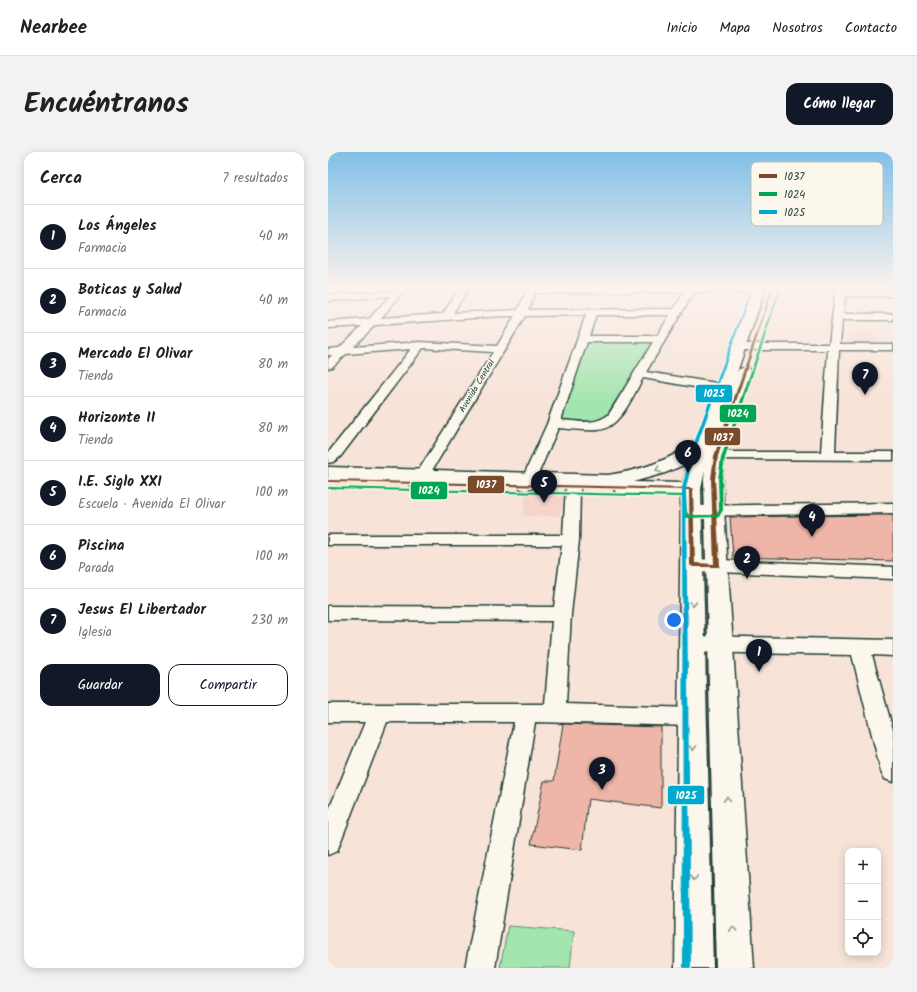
<!DOCTYPE html>
<html lang="es">
<head>
<meta charset="utf-8">
<style>
	:root { --surface:#fff; --page:#f2f2f2; --text:#202124; --muted:#757577; --line:#e0e0e0; --accent:#111827 }
	body { margin:0; font-family:Kalam,sans-serif; background:var(--page); color:var(--text) }
	.controls { position:absolute; right:12px; bottom:12px; display:grid; overflow:hidden; border-radius:8px; box-shadow:0 2px 10px #0003 }
	.controls button { width:36px; height:36px; display:grid; place-items:center; padding:0; border:0; border-bottom:1px solid var(--line); background:var(--surface); color:var(--text); font:20px sans-serif }
	.you { position:absolute; left:346px; top:468px; width:14px; height:14px; margin:-10px; border:3px solid #fff; border-radius:50%; background:#1a73e8; box-shadow:0 0 0 6px #1a73e833 }
	.badge { display:grid; place-items:center; width:26px; height:26px; border-radius:50%; background:var(--accent); color:#fff; font-size:13px; font-weight:700 }
	.pin { position:absolute; translate:-50% -33px; filter:drop-shadow(0 1px 2px #0008) }
	.pin::after { content:''; position:absolute; top:21px; width:14px; height:12px; background:inherit; clip-path:polygon(0 0,100% 0,50% 100%) }
	.list { margin:0; padding:0; list-style:none }
	h2 { display:flex; justify-content:space-between; align-items:center; height:52px; margin:0; padding:0 16px; font-size:17px }
	h2 small { font-size:13px; font-weight:400; color:var(--muted) }
	.list li { display:grid; grid-template-columns:26px 1fr auto; gap:12px; align-items:center; box-sizing:border-box; height:64px; padding:0 16px; border-top:1px solid var(--line) }
	.list b { display:block; font-size:15px; white-space:nowrap }
	.list p { margin:0; font-size:13px; white-space:nowrap; color:var(--muted) }
	.list em { font-size:13px; font-style:normal; color:var(--muted) }
	.actions { display:flex; gap:8px; padding:12px 16px }
	.actions a { flex:1; padding:9px 0; border:1px solid var(--accent); border-radius:12px; text-align:center; font-size:14px; color:var(--accent) }
	.actions .main { background:var(--accent); color:#fff }
	.icon { flex:none; width:22px; height:22px; fill:none; stroke:currentColor; stroke-width:2; stroke-linecap:round; stroke-linejoin:round }
	.map { position:relative; flex:none; width:565px; height:816px; overflow:hidden; border-radius:12px }
	header { display:flex; align-items:center; gap:24px; box-sizing:border-box; height:56px; padding:0 20px; background:var(--surface); border-bottom:1px solid var(--line) }
	header strong { font-size:19px }
	nav { display:flex; gap:22px; margin-inline-start:auto; font-size:14px }
	.intro { display:flex; align-items:center; justify-content:space-between; box-sizing:border-box; height:96px; padding:0 24px }
	h1 { margin:0; font-size:28px }
	.button { padding:10px 18px; border-radius:12px; background:var(--accent); color:#fff; font-size:14px; font-weight:700 }
	main { display:flex; gap:24px; padding:0 24px }
	aside { flex:1; background:var(--surface); border-radius:12px; box-shadow:0 2px 10px #0003 }
	.map>svg:first-child { display:block }
	.built { fill:#f5d5ca }
	.green { fill:#a3e5af; stroke:#619172 }
	.building { fill:#efb5a8; stroke:#1f3d34 }
	.lines { fill:none; stroke-linecap:round; stroke-linejoin:round }
	.street-casing { stroke:#1f3d34; stroke-width:3 }
	.secondary-casing { stroke:#1f3d34; stroke-width:3 }
	.street { fill:#fbf7ec; fill-rule:evenodd }
	.secondary { fill:#fbf7ec; fill-rule:evenodd }
	.bus-1-casing { stroke:#fbf7ec; stroke-width:3 }
	.bus-2-casing { stroke:#fbf7ec; stroke-width:3 }
	.bus-3-casing { stroke:#fbf7ec; stroke-width:3 }
	.bus-1 { fill:#7a4b2a; fill-rule:evenodd }
	.bus-2 { fill:#00a651; fill-rule:evenodd }
	.bus-3 { fill:#00a9ce; fill-rule:evenodd }
	.oneway { stroke:#8d9a90 }
	.labels { text-anchor:middle; dominant-baseline:central; stroke-width:3; stroke-linejoin:round; paint-order:stroke }
	.far-street-label { font-size:9px; fill:#1f3d34; stroke:#fbf7ec }
	.key { fill:#fbf7ec; stroke:#b9bfb5; stroke-width:1 }
	.key-label { font-size:11px; fill:#1f3d34 }
	.line-badge { stroke:#fbf7ec; stroke-width:1.5 }
	.badge-label { font-size:11px; text-anchor:middle; font-weight:bold; fill:#fff }
</style>
</head>
<body>
<header>
<strong>Nearbee</strong>
<nav><a>Inicio</a><a>Mapa</a><a>Nosotros</a><a>Contacto</a></nav>
</header>
<div class="intro"><h1>Encuéntranos</h1><a class="button">Cómo llegar</a></div>
<main>
<aside>
<h2>Cerca<small>7 resultados</small></h2>
<ul class="list">
<li><span class="badge">1</span><div><b>Los Ángeles</b><p>Farmacia</p></div><em>40 m</em></li>
<li><span class="badge">2</span><div><b>Boticas y Salud</b><p>Farmacia</p></div><em>40 m</em></li>
<li><span class="badge">3</span><div><b>Mercado El Olivar</b><p>Tienda</p></div><em>80 m</em></li>
<li><span class="badge">4</span><div><b>Horizonte II</b><p>Tienda</p></div><em>80 m</em></li>
<li><span class="badge">5</span><div><b>I.E. Siglo XXI</b><p>Escuela · Avenida El Olivar</p></div><em>100 m</em></li>
<li><span class="badge">6</span><div><b>Piscina</b><p>Parada</p></div><em>100 m</em></li>
<li><span class="badge">7</span><div><b>Jesus El Libertador</b><p>Iglesia</p></div><em>230 m</em></li>
</ul>
<div class="actions"><a class="main">Guardar</a><a>Compartir</a></div>
</aside>
<div class="map">
<svg width="565" height="816" viewBox="0 0 565 816">
	<rect width="100%" height="100%" fill="#f7e3d8"/>
	<filter id="ink" filterUnits="userSpaceOnUse"><feTurbulence type="fractalNoise" baseFrequency=".025" numOctaves="2"/><feDisplacementMap in="SourceGraphic" scale="8" xChannelSelector="R" yChannelSelector="G"/><feConvolveMatrix kernelMatrix="1 2 1 2 8 2 1 2 1" color-interpolation-filters="sRGB"/></filter>
	<g filter="url(#ink)">
		<g class="built">
			<path d="M 543,181 L 553,192 L 522,192 L 523,182 Z"/>
			<path d="M 198,339 L 237,339 L 232,364 L 195,364 Z"/>
		</g>
		<g class="green">
			<path d="M 325,189 L 276,267 L 266,270 L 233,269 L 260,190 Z"/>
			<path d="M 180,774 L 246,779 L 242,816 L 172,816 Z"/>
		</g>
		<g class="building">
			<path d="M 553,363 L 565,363 L 565,409 L 405,405 L 402,365 Z"/>
			<path d="M 235,572 L 333,575 L 333,656 L 260,647 L 254,698 L 203,692 L 216,629 L 226,629 Z"/>
		</g>
		<g class="lines">
			<defs>
				<g id="street">
					<path d="M 70,135 L 79,135 L 53,166 L 115,162 L 132,135 L 141,135 L 125,161 L 190,158 L 200,135 L 435,135 L 437,137 L 432,140 L 366,140 L 318,220 L 395,232 L 399,233 L 401,236 L 399,239 L 395,240 L 315,226 C 305,243 292,277 270,278 C 257,279 243,277 230,276 L 205,334 L 203,337 L 198,338 L 193,337 L 191,334 L 219,272 L 258,163 L 197,164 L 94,335 L 89,336 L 84,335 L 82,332 L 165,200 L 95,196 L 12,305 L 5,310 L 0,311 L 0,301 L 83,197 L 18,202 L 4,215 L 0,216 L 0,207 L 4,203 L 0,203 L 0,197 L 11,196 L 34,174 L 0,176 L 0,170 L 41,167 L 62,144 L 0,149 L 0,143 L 67,139 ZM 356,140 L 346,157 L 200,158 L 207,141 ZM 268,163 L 342,163 L 329,184 L 261,184 ZM 174,164 L 187,164 L 169,194 L 92,190 L 25,195 L 47,173 ZM 259,190 L 325,190 L 281,262 C 268,274 249,269 233,268 Z"/>
					<path d="M 508,135 L 517,135 L 517,138 L 565,138 L 565,144 L 517,144 L 515,162 L 565,162 L 565,168 L 514,168 L 512,192 L 565,192 L 565,198 L 511,198 L 507,300 L 565,300 L 565,308 L 370,307 L 368,304 L 370,301 L 375,300 L 493,300 L 500,198 L 410,198 L 405,195 L 410,192 L 501,192 Z"/>
					<path d="M 245,331 L 250,332 L 252,335 L 251,388 L 243,462 L 238,552 L 365,556 L 373,558 L 376,565 L 373,572 L 365,574 L 207,570 L 167,816 L 137,816 L 186,570 L 59,570 L 9,699 L 0,703 L 0,660 L 37,570 L 0,570 L 0,552 L 217,552 L 224,469 L 0,468 L 0,454 L 226,455 L 234,393 L 0,393 L 0,383 L 235,383 L 238,335 L 240,332 Z"/>
					<path d="M 565,351 L 565,361 L 364,364 L 359,362 L 356,359 L 359,356 L 364,354 Z"/>
					<path d="M 365,407 L 565,415 L 565,427 L 365,419 L 359,417 L 356,413 L 359,409 Z"/>
					<path d="M 365,484 L 565,488 L 565,504 L 544,503 L 565,578 L 565,630 L 557,627 L 553,619 L 524,503 L 365,500 L 358,497 L 355,492 L 358,487 Z"/>
				</g>
				<path id="secondary" d="M 426,135 L 438,135 L 409,220 L 411,217 L 416,216 L 421,217 L 423,220 L 397,304 L 394,327 L 426,816 L 388,816 L 376,327 L 377,318 L 373,337 L 385,816 L 347,816 L 353,343 L 295,342 L 288,340 L 285,336 L 287,334 L 280,335 L 0,327 L 0,315 L 280,323 C 313,318 342,309 368,288 ZM 360,311 L 355,331 L 305,330 L 337,321 Z"/>
			</defs>
			<use href="#street" class="street-casing"/>
			<use href="#secondary" class="secondary-casing"/>
			<use href="#street" class="street"/>
			<use href="#secondary" class="secondary"/>
			<defs>
				<path id="bus-1" d="M 444,135 L 446,135 L 390,304 L 387,327 L 392,414 L 391,415 L 365,415 L 362,413 L 361,338 L 0,330 L 0,328 L 363,336 L 365,337 L 367,411 L 386,412 L 383,327 L 386,304 Z"/>
				<path id="bus-2" d="M 452,136 L 453,137 L 397,306 L 394,327 L 395,358 L 391,365 L 358,366 L 355,360 L 354,345 L 0,337 L 0,335 L 356,343 L 358,344 L 359,360 L 361,363 L 388,363 L 391,358 L 390,327 L 393,306 L 451,137 Z"/>
				<path id="bus-3" d="M 423,135 L 425,135 L 366,302 L 358,336 L 363,816 L 355,816 L 354,336 L 362,302 Z"/>
			</defs>
			<use href="#bus-1" class="bus-1-casing"/>
			<use href="#bus-2" class="bus-2-casing"/>
			<use href="#bus-3" class="bus-3-casing"/>
			<use href="#bus-1" class="bus-1"/>
			<use href="#bus-2" class="bus-2"/>
			<use href="#bus-3" class="bus-3"/>
		</g>
		<defs><path id="oneway-chevron" d="M-2-3.5L2.5 0L-2 3.5" fill="none" stroke-width="1.6" stroke-linecap="round" stroke-linejoin="round"/></defs>
		<g class="oneway">
			<use href="#oneway-chevron" transform="translate(330 318) rotate(159)"/>
			<use href="#oneway-chevron" transform="translate(365 452) rotate(90)"/>
			<use href="#oneway-chevron" transform="translate(365 596) rotate(90)"/>
			<use href="#oneway-chevron" transform="translate(399 647) rotate(-93)"/>
			<use href="#oneway-chevron" transform="translate(366 726) rotate(90)"/>
			<use href="#oneway-chevron" transform="translate(405 777) rotate(-93)"/>
		</g>
	</g>
	<linearGradient id="sky" x2="0" y2="1"><stop stop-color="#81c0e7"/><stop offset="0.54" stop-color="#fbf2ed"/><stop offset="1" stop-color="#fbf2ed" stop-opacity="0"/></linearGradient>
	<rect width="565" height="250" fill="url(#sky)"/>
	<g class="labels">
		<g class="far-street-label">
			<text transform="translate(149 234) rotate(-59)">Avenida Central</text>
		</g>
	</g>
	<rect x="423" y="10" width="132" height="64" rx="6" class="key"/>
	<rect x="431" y="22" width="18" height="4" fill="#7a4b2a"/>
	<rect x="431" y="40" width="18" height="4" fill="#00a651"/>
	<rect x="431" y="58" width="18" height="4" fill="#00a9ce"/>
	<g class="key-label">
		<text x="456" y="28">1037</text>
		<text x="456" y="46">1024</text>
		<text x="456" y="64">1025</text>
	</g>
	<g class="line-badge">
		<rect x="367" y="232" width="38" height="19" rx="4" fill="#00a9ce"/>
		<rect x="391" y="252" width="38" height="19" rx="4" fill="#00a651"/>
		<rect x="376" y="275" width="37" height="19" rx="4" fill="#7a4b2a"/>
		<rect x="139" y="323" width="38" height="19" rx="4" fill="#7a4b2a"/>
		<rect x="82" y="329" width="38" height="19" rx="4" fill="#00a651"/>
		<rect x="339" y="633" width="38" height="20" rx="4" fill="#00a9ce"/>
	</g>
	<g class="badge-label">
		<text x="386" y="245">1025</text>
		<text x="410" y="265">1024</text>
		<text x="395" y="289">1037</text>
		<text x="158" y="336">1037</text>
		<text x="101" y="342">1024</text>
		<text x="358" y="647">1025</text>
	</g>
</svg>
<div class="controls">
<button>+</button>
<button>−</button>
<button><svg class="icon" aria-label="locate" viewBox="0 0 24 24"><circle cx="12" cy="12" r="6"/><path d="M12 2v4M12 18v4M2 12h4M18 12h4"/></svg></button>
</div>
<div class="you"></div>
<div class="pin badge" style="left:431px;top:520px">1</div>
<div class="pin badge" style="left:419px;top:427px">2</div>
<div class="pin badge" style="left:274px;top:638px">3</div>
<div class="pin badge" style="left:484px;top:385px">4</div>
<div class="pin badge" style="left:216px;top:351px">5</div>
<div class="pin badge" style="left:360px;top:321px">6</div>
<div class="pin badge" style="left:537px;top:243px">7</div>
</div>
</main>
</body>
</html>
